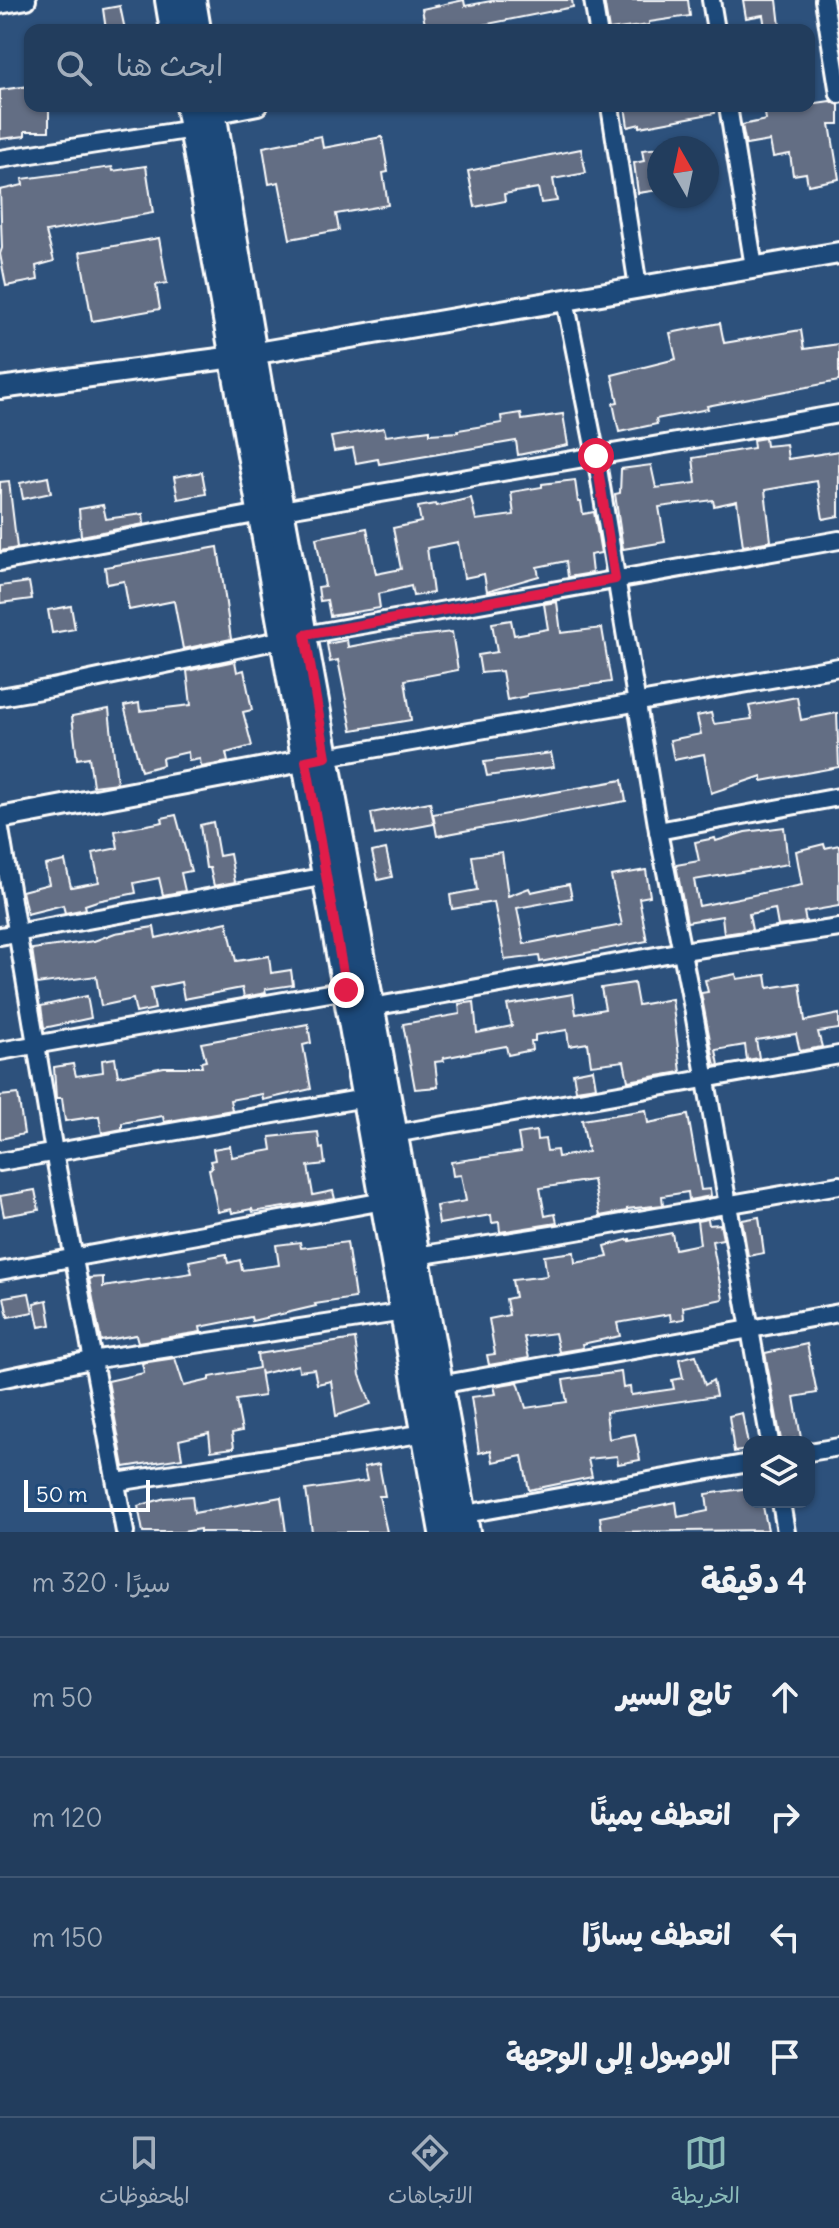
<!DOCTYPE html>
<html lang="ar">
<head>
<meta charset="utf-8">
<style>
	:root { --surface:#223d5d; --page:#2e4866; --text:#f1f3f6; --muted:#a2aebc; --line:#3f5672; --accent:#8bbbb9 }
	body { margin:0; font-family:Delius,"Playpen Sans Arabic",sans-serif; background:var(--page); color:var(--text); direction:rtl }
	.controls { position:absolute; right:24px; bottom:24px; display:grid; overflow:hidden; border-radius:16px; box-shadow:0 2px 6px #0004 }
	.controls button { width:72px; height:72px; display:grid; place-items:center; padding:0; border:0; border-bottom:2px solid var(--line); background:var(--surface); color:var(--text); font:40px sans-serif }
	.compass { position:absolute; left:647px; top:136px; width:72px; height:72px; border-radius:50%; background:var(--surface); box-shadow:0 2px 6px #0004; rotate:351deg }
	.scale { position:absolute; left:24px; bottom:20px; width:126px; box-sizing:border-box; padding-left:8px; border:4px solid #fff; border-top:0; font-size:22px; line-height:28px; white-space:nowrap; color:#fff; -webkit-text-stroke:6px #1f4a7a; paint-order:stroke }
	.stop { position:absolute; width:24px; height:24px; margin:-18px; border:6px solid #e11d48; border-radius:50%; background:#fff }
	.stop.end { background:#e11d48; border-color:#fff; box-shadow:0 2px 8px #0008 }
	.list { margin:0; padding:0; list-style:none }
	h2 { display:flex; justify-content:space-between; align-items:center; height:104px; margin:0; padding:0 32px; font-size:34px }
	h2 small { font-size:26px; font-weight:400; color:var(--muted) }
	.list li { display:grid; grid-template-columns:52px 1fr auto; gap:24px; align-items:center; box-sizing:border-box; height:120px; padding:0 32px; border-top:2px solid var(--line) }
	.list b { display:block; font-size:30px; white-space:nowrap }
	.list em { font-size:26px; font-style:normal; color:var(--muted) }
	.icon { flex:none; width:44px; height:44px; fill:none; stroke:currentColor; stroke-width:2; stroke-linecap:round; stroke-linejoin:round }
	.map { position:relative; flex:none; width:839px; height:1532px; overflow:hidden; direction:ltr }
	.search { position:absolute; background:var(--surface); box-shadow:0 2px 6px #0004; left:24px; right:24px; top:24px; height:88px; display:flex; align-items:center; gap:20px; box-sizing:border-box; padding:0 28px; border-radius:16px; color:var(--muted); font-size:30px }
	.sheet { height:584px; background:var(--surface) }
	nav { display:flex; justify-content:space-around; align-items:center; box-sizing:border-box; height:112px; border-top:2px solid var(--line); background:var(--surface); font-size:22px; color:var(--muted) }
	nav a { display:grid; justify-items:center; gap:4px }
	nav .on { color:var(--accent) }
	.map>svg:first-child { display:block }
	.building { fill:#646e84; stroke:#fff; stroke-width:2 }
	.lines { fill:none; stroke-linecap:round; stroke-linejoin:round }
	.minor-casing { stroke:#fff; stroke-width:22 }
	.tertiary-casing { stroke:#fff; stroke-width:26 }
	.primary-casing { stroke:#fff; stroke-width:32 }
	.minor { stroke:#1f4a7a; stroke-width:16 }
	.tertiary { stroke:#1f4a7a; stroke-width:20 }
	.primary { stroke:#1f4a7a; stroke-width:26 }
	.route { stroke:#e11d48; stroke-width:10 }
</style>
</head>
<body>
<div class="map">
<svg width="839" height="1532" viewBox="0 0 839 1532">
	<rect width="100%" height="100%" fill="#2d517c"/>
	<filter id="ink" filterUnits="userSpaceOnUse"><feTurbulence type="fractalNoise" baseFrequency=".0125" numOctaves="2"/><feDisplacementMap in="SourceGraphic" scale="16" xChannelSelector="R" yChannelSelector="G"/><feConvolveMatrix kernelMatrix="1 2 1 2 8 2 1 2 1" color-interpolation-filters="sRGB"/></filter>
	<g filter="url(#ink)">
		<g class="building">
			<path d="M 464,0 L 465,6 L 496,0 L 572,0 L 573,7 L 458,30 L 426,30 L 422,9 Z"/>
			<path d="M 604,0 L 688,0 L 690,16 L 649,22 L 649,25 L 609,30 Z"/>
			<path d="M 743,0 L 777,0 L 780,26 L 765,28 L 763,15 L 746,18 Z"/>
			<path d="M 120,6 L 125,30 L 106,30 L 103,9 Z"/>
			<path d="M 30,86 L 30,106 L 49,106 L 49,131 L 25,131 L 25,136 L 0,139 L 0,90 Z"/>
			<path d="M 830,101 L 839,105 L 839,124 L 830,124 L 839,179 L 808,185 L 806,173 L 793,175 L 790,154 L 773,157 L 770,141 L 746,145 L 742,125 L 766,120 L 764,106 L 809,106 L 809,104 Z"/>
			<path d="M 625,106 L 714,106 L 715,113 L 640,127 L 640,124 L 628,127 Z"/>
			<path d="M 321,136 L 323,148 L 382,137 L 388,172 L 383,173 L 388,205 L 336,214 L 339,230 L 290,239 L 279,182 L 269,184 L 263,147 Z"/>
			<path d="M 659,148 L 659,190 L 638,193 L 634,163 L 644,161 L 642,150 Z"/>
			<path d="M 581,149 L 586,173 L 553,179 L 557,201 L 541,203 L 538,188 L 504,194 L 505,201 L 475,207 L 468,171 Z"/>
			<path d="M 146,166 L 153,213 L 46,232 L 54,261 L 36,266 L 38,280 L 6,286 L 0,254 L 2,248 L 0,190 L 23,185 L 22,179 L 112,167 L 113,171 Z"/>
			<path d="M 159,238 L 167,283 L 156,285 L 160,309 L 92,321 L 80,252 Z"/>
			<path d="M 720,323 L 724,343 L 801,330 L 804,349 L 839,344 L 839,381 L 707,406 L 708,409 L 656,419 L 657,424 L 619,432 L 613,403 L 618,402 L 612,375 L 676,359 L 670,333 Z"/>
			<path d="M 521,413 L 522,420 L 563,414 L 568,445 L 518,455 L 516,441 L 379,464 L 378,459 L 356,463 L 353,448 L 334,451 L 331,437 L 384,428 L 386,436 L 430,430 L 430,434 L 458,432 L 458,430 L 502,423 L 501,416 Z"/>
			<path d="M 765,438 L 766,446 L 786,444 L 788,459 L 839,451 L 839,516 L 823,519 L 817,481 L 765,490 L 771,541 L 743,546 L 737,501 L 714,506 L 713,500 L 659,507 L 665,542 L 623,549 L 615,494 L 620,493 L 621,469 L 651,465 L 656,488 L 696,483 L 693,458 L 754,448 L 753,440 Z"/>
			<path d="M 202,472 L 206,494 L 178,499 L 174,477 Z"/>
			<path d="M 48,477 L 51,493 L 23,499 L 20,483 Z"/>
			<path d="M 575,480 L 578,502 L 581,502 L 583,514 L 594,512 L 601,553 L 590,555 L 592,573 L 568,577 L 566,561 L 537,567 L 539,576 L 487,591 L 484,574 L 464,578 L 458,542 L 427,548 L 433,593 L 413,596 L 411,586 L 378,594 L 380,608 L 330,616 L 327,600 L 320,601 L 318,587 L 325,586 L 316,538 L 367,528 L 376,574 L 401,569 L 393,528 L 421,522 L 418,507 L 435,504 L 436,506 L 471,498 L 476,520 L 514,515 L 511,492 L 542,487 L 542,484 Z"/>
			<path d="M 9,481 L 17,548 L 0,551 L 0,482 Z"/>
			<path d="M 103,505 L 106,519 L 143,514 L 144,524 L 81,536 L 79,509 Z"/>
			<path d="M 218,547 L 231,639 L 183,649 L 174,601 L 129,610 L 124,581 L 107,584 L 105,567 Z"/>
			<path d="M 29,582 L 32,599 L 0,603 L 0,586 Z"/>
			<path d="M 557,602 L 561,633 L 602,628 L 611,682 L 527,694 L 527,696 L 507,700 L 502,671 L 481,673 L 478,655 L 497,652 L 492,623 L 511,620 L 514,635 L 548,629 L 544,604 Z"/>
			<path d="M 71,606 L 75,629 L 52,633 L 48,610 Z"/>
			<path d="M 452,632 L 458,670 L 405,680 L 411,720 L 352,730 L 338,660 L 330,662 L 327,644 L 347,640 L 348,647 L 390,639 Z"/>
			<path d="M 235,661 L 237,672 L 244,670 L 252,710 L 243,712 L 252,746 L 226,753 L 228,762 L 201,767 L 200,759 L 189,761 L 188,752 L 162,758 L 163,765 L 141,771 L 124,706 L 139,703 L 140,711 L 191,705 L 187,671 Z"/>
			<path d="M 797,697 L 801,720 L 837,713 L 839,767 L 762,781 L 762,776 L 711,793 L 704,754 L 674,760 L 670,740 L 701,734 L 697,716 L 711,713 L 714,724 L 752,719 L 749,706 Z"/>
			<path d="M 109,709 L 117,783 L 93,786 L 89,757 L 77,759 L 72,716 Z"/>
			<path d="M 551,753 L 554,767 L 487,776 L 484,762 Z"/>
			<path d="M 622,780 L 626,801 L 437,836 L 433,814 Z"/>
			<path d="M 430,802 L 434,824 L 375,835 L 371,813 Z"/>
			<path d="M 176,815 L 191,871 L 181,873 L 185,891 L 163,895 L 159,878 L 134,883 L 136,893 L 97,901 L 85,905 L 86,909 L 65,913 L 63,905 L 27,914 L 22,891 L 49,884 L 45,865 L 65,861 L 71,887 L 99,882 L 93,853 L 118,848 L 115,831 L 163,822 L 162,818 Z"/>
			<path d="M 213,822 L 219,856 L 230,854 L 235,882 L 214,886 L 210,868 L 206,868 L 200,825 Z"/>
			<path d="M 784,827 L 788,864 L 694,880 L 699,906 L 802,885 L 796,851 L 824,844 L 825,848 L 839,845 L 839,906 L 804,912 L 806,922 L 778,926 L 775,909 L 749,914 L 752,930 L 724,934 L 722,916 L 687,922 L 676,865 L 699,861 L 695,842 L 715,838 L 716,841 L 745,832 Z"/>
			<path d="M 386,849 L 392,877 L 378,880 L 372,852 Z"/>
			<path d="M 502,852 L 508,896 L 529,888 L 531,892 L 569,884 L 572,898 L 517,908 L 524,944 L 622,925 L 611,876 L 646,870 L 650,896 L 639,898 L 647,941 L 540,962 L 539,956 L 505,960 L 494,902 L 452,909 L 450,895 L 477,890 L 472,856 Z"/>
			<path d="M 227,922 L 236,961 L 269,956 L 271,973 L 291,970 L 293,985 L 265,989 L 266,993 L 244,997 L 242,988 L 184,999 L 181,982 L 151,988 L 155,1009 L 136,1013 L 133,999 L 101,1006 L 96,976 L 37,984 L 32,949 L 94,941 L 115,933 L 154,927 L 156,938 Z"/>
			<path d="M 736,974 L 737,979 L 766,975 L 768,988 L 800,983 L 805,1021 L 839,1014 L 839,1029 L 818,1032 L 822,1047 L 800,1051 L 796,1034 L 756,1040 L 759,1058 L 747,1060 L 745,1045 L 716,1050 L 719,1065 L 715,1066 L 701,993 L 708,992 L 705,980 Z"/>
			<path d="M 634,983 L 638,1005 L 672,999 L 681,1072 L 628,1081 L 624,1061 L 591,1065 L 588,1043 L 569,1046 L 567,1030 L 535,1035 L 535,1041 L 531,1041 L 532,1050 L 508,1055 L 506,1046 L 443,1058 L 444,1061 L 435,1062 L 438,1087 L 415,1089 L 403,1024 L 460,1014 L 459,1004 L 474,1002 L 477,1033 L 512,1026 L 507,1005 L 573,994 L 576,1014 L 605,1009 L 601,988 Z"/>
			<path d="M 87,996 L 91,1018 L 44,1028 L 41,1006 Z"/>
			<path d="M 308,1024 L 311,1043 L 303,1045 L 311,1089 L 263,1100 L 262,1094 L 230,1100 L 232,1110 L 164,1122 L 163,1116 L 122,1123 L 122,1129 L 102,1133 L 99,1116 L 65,1121 L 62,1098 L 56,1098 L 54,1067 L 73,1064 L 76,1076 L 103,1072 L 102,1060 L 115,1058 L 118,1076 L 164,1067 L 202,1067 L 201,1062 L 206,1061 L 201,1043 Z"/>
			<path d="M 593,1069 L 596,1087 L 576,1090 L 573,1073 Z"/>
			<path d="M 18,1094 L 24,1134 L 0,1139 L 0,1096 Z"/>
			<path d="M 646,1110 L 648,1123 L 688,1115 L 701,1190 L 710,1189 L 711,1196 L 689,1200 L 688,1192 L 662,1196 L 663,1205 L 627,1209 L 627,1211 L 600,1216 L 593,1180 L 540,1188 L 545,1216 L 555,1214 L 557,1223 L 500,1232 L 499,1222 L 492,1223 L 491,1215 L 439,1224 L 436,1206 L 466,1201 L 461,1175 L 453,1176 L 451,1162 L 521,1152 L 518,1134 L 536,1131 L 537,1140 L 545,1139 L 547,1151 L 557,1150 L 558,1157 L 588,1152 L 582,1120 Z"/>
			<path d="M 318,1132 L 320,1149 L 323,1148 L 325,1164 L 308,1166 L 313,1195 L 333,1191 L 335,1199 L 253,1212 L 252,1209 L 232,1213 L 231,1209 L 218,1212 L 209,1169 L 212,1168 L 210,1161 L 215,1160 L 213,1149 L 230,1146 L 232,1157 L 272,1150 L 270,1137 Z"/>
			<path d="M 35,1190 L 39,1210 L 4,1216 L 0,1196 Z"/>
			<path d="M 759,1217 L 764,1253 L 748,1256 L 742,1220 Z"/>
			<path d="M 708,1219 L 709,1225 L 720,1224 L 723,1239 L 712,1241 L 723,1299 L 683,1307 L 684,1319 L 671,1321 L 670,1314 L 617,1323 L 620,1336 L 582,1344 L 583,1348 L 559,1352 L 555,1333 L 524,1337 L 529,1358 L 489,1365 L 487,1355 L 495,1354 L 489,1319 L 509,1315 L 506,1299 L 515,1297 L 512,1280 L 547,1276 L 544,1256 L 574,1252 L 575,1263 L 608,1257 L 605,1246 L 630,1239 L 630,1241 L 672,1233 L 675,1249 L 700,1244 L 697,1221 Z"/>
			<path d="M 300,1242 L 301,1248 L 347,1242 L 355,1298 L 315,1304 L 316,1306 L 252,1321 L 251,1317 L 200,1327 L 201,1332 L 138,1342 L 136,1335 L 101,1341 L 89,1278 L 103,1277 L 103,1287 L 192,1273 L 189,1261 L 226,1254 L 228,1263 L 240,1260 L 242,1270 L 279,1265 L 276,1245 Z"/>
			<path d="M 29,1293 L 33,1312 L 8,1317 L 4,1297 Z"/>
			<path d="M 47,1300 L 51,1325 L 39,1327 L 34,1303 Z"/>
			<path d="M 355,1339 L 360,1375 L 371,1404 L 336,1416 L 331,1381 L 317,1384 L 314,1369 L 299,1371 L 298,1365 L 261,1374 L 260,1370 L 264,1396 L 236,1400 L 242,1431 L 232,1433 L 234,1448 L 211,1451 L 209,1433 L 179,1440 L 182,1458 L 124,1467 L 108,1381 L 144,1373 L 142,1363 L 175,1358 L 184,1386 L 210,1380 L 210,1377 L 259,1368 L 257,1354 Z"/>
			<path d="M 807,1344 L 817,1393 L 794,1397 L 801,1438 L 781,1440 L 765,1353 Z"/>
			<path d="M 696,1355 L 705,1385 L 713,1380 L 716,1396 L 606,1412 L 609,1439 L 635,1434 L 640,1460 L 618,1464 L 617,1456 L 588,1459 L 592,1477 L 529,1490 L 522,1456 L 493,1462 L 491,1450 L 479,1453 L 471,1397 L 496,1394 L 494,1386 L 518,1382 L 526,1408 L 567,1402 L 563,1380 L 621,1372 L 623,1388 L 630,1387 L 631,1395 L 674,1389 L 672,1380 L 683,1378 L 679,1359 Z"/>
			<path d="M 742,1413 L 749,1450 L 734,1452 L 729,1416 Z"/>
			<path d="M 379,1464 L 385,1496 L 379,1496 L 387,1532 L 312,1532 L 306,1490 L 367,1481 L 364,1467 Z"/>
			<path d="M 749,1488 L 749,1502 L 762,1502 L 768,1530 L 602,1532 L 600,1517 L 676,1502 L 678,1517 L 708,1511 L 706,1494 Z"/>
			<path d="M 192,1496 L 194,1513 L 281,1497 L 286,1532 L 200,1532 L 200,1529 L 183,1532 L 143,1532 L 138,1506 L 165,1498 Z"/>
		</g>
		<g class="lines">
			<defs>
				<g id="minor">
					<path d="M 593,0 L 598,30"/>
					<path d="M 711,0 L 716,30"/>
					<path d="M 824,0 L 839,94"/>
					<path d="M 0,5 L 27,0"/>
					<path d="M 610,106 L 638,287"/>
					<path d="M 728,106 L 754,267"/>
					<path d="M 213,115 L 258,106"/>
					<path d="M 0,159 L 193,129"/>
					<path d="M 565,300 L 596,456 L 658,831 L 694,1013 L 770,1442"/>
					<path d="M 282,510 L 839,414"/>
					<path d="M 0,562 L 261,513"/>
					<path d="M 305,635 L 839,540"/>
					<path d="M 0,697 L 52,688 L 284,639"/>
					<path d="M 326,757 L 839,667"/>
					<path d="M 0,829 L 54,1152 L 125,1532"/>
					<path d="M 658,831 L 839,797"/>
					<path d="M 0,936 L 327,876"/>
					<path d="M 372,1007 L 683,951 L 839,928"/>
					<path d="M 0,1051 L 346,990"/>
					<path d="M 394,1134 L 839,1055"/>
					<path d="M 0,1162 L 365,1098"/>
					<path d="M 416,1256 L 571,1232 L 839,1185"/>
					<path d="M 0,1271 L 384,1201"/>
					<path d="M 0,1379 L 91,1360 L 404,1312"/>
					<path d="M 439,1385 L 839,1313"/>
					<path d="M 809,1452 L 839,1447"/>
					<path d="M 117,1482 L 426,1433"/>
					<path d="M 781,1502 L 786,1532"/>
					<path d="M 454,1516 L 749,1463"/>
				</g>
				<g id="tertiary">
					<path d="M 0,388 L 234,357 L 839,253"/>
					<path d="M 0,818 L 318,758"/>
				</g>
				<g id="primary">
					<path d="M 169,0 L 174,30"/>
					<path d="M 192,0 L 197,30"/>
					<path d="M 189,106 L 443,1532"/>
					<path d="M 211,106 L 268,443 L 466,1532"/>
				</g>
			</defs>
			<use href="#minor" class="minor-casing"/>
			<use href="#tertiary" class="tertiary-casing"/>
			<use href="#primary" class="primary-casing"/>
			<use href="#minor" class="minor"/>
			<use href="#tertiary" class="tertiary"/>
			<use href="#primary" class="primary"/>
		</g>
	</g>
	<g class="lines" filter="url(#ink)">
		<path class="route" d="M 346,990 L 306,761 L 326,757 L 305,635 L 615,579 L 596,456"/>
	</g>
</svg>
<div class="controls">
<button><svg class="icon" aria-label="layers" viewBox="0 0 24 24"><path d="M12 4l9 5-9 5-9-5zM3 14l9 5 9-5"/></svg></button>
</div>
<svg class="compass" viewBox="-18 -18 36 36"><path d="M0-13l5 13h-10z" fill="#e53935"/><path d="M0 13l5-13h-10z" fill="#a2aebc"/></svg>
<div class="scale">50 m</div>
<div class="stop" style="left:596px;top:456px"></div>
<div class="stop end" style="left:346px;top:990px"></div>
<div class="search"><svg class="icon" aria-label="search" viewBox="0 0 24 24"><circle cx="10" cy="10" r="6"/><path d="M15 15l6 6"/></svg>ابحث هنا</div>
</div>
<section class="sheet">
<h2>4 دقيقة<small>سيرًا · 320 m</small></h2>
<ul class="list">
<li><svg class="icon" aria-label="ahead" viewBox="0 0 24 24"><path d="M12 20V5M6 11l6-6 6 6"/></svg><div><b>تابع السير</b></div><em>50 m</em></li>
<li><svg class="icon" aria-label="right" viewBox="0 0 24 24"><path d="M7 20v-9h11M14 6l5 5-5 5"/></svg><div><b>انعطف يمينًا</b></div><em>120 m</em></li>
<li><svg class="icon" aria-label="left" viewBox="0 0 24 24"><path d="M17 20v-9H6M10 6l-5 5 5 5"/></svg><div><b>انعطف يسارًا</b></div><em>150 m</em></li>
<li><svg class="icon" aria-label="arrive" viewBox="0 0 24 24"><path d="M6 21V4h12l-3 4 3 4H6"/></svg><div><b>الوصول إلى الوجهة</b></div></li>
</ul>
</section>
<nav>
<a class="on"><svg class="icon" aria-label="map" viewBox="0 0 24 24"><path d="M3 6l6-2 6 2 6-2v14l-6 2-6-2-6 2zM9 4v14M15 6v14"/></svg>الخريطة</a>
<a><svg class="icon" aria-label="directions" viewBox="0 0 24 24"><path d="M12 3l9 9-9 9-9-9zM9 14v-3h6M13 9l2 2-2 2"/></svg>الاتجاهات</a>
<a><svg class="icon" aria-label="saved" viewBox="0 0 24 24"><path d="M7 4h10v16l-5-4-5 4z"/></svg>المحفوظات</a>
</nav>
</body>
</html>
